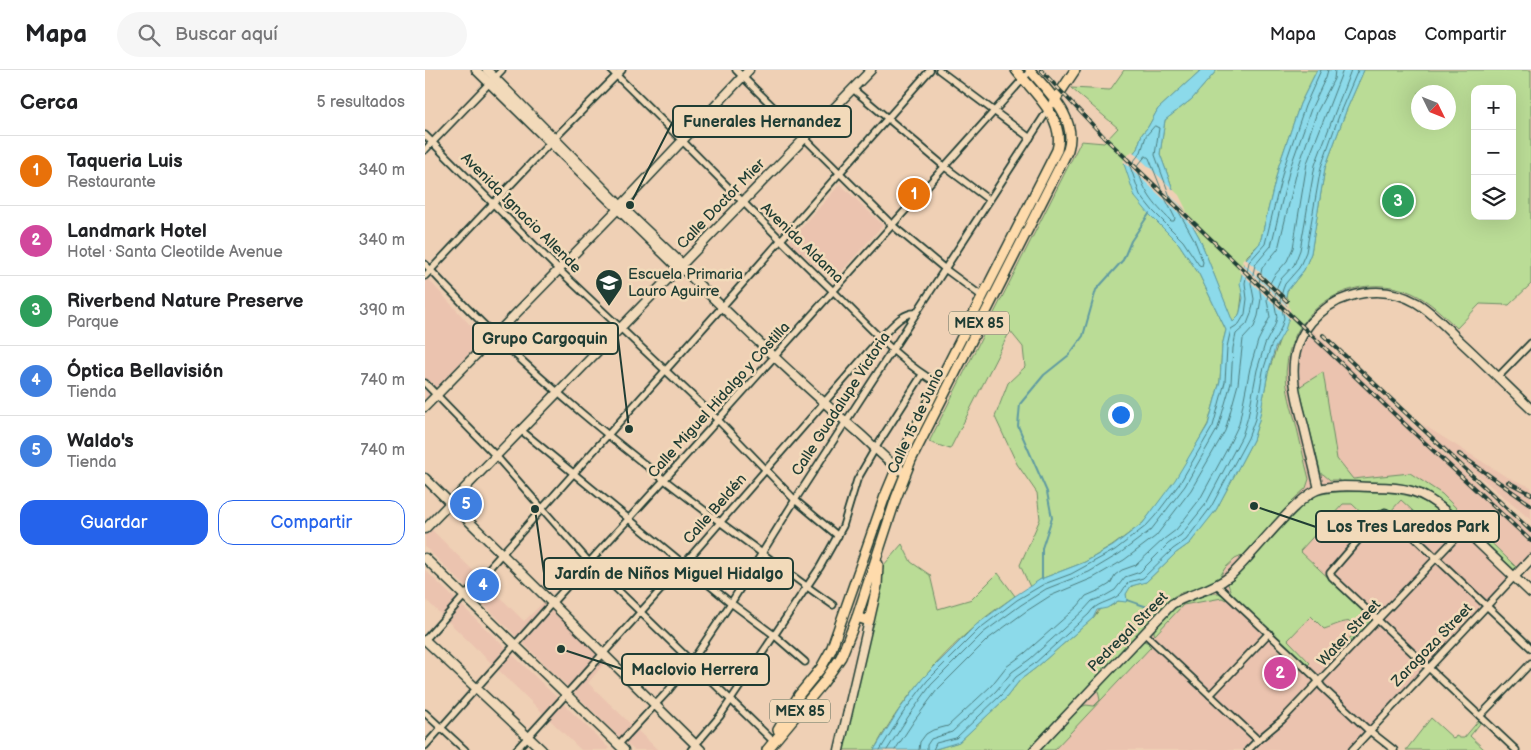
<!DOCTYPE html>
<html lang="es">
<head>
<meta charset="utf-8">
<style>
	:root { --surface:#fff; --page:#f6f6f6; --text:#202124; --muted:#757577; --line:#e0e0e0; --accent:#2563eb }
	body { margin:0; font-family:"Balsamiq Sans",sans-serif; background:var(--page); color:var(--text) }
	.controls { position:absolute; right:15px; top:15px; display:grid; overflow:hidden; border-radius:10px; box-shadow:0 5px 20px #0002 }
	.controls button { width:45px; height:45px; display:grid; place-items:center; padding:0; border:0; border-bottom:1px solid var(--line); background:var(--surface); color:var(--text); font:25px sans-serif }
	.compass { position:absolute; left:986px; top:15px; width:45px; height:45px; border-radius:50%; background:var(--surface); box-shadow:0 5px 20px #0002; rotate:133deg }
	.you { position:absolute; left:695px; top:344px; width:18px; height:18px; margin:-12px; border:4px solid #fff; border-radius:50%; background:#1a73e8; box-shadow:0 0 0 8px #1a73e833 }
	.badge { display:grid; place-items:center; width:32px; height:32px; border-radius:50%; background:var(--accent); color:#fff; font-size:16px; font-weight:700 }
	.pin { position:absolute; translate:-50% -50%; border:2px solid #fff; box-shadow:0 1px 5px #0006 }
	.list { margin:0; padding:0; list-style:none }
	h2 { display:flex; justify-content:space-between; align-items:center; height:65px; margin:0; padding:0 20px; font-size:21px }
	h2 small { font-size:16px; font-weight:400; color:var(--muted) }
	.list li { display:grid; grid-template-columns:32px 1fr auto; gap:15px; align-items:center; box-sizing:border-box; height:70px; padding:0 20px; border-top:1px solid var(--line) }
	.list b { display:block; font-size:19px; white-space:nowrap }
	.list p { margin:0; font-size:16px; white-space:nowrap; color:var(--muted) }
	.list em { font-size:16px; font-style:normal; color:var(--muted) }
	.actions { display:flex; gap:10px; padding:15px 20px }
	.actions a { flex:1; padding:11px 0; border:1px solid var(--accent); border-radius:15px; text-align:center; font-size:18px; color:var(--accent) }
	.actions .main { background:var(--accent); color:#fff }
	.icon { flex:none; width:28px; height:28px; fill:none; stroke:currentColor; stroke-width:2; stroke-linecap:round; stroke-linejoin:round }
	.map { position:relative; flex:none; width:1106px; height:680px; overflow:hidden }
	header { display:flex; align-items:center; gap:30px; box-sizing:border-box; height:70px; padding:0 25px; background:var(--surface); border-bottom:1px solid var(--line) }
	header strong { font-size:24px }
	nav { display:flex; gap:28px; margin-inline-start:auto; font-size:18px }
	.search { width:350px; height:45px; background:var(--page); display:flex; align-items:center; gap:12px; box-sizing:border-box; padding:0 18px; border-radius:28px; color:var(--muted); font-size:19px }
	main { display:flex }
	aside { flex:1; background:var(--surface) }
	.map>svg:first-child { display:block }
	.built { fill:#ebc3af }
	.green { fill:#badc96; stroke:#6c8c65; fill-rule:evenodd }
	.water { fill:#8cdaea; stroke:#609ba1 }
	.pier { fill:#efd0b5 }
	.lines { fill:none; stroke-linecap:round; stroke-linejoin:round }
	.shore { stroke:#4b7c7d; stroke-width:1 }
	.stream { stroke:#609ba1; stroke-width:2 }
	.street-casing { stroke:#1f3d34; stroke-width:9 }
	.secondary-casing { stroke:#1f3d34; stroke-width:11 }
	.primary-casing { stroke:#1f3d34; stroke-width:12 }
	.street { stroke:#f2daba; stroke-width:5.5 }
	.secondary { stroke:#f2daba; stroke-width:8 }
	.primary { stroke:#fedbac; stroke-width:9 }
	.rail-casing { stroke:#1f3d34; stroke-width:4 }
	.rail { stroke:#f2daba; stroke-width:2; stroke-dasharray:5.5; stroke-linecap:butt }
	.labels { text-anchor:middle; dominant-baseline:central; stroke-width:5; stroke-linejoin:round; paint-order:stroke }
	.shield { fill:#f2daba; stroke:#5e6c5c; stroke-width:1 }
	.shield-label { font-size:14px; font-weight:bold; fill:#1f3d34 }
	.street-label { font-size:15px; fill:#1f3d34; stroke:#f2daba }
	.poi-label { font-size:15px; fill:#1f3d34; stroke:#f2daba; text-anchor:start }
	.leader { fill:none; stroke:#1f3d34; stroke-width:2 }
	.callout-dot { fill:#1f3d34; stroke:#f2daba; stroke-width:2 }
	.callout { fill:#f2daba; stroke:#1f3d34; stroke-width:2 }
	.callout-label { font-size:16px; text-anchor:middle; font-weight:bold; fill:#1f3d34 }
</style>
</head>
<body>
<header>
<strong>Mapa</strong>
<div class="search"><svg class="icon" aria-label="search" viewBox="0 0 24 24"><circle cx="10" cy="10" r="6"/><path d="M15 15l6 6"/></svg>Buscar aquí</div>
<nav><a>Mapa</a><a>Capas</a><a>Compartir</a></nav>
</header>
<main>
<aside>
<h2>Cerca<small>5 resultados</small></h2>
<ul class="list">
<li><span class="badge" style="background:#e8710a">1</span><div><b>Taqueria Luis</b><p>Restaurante</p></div><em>340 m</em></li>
<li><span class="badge" style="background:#d1479c">2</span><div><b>Landmark Hotel</b><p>Hotel · Santa Cleotilde Avenue</p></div><em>340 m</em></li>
<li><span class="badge" style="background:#2e9e5b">3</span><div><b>Riverbend Nature Preserve</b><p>Parque</p></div><em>390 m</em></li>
<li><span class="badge" style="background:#3f7fe0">4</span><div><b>Óptica Bellavisión</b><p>Tienda</p></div><em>740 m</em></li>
<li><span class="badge" style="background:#3f7fe0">5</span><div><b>Waldo's</b><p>Tienda</p></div><em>740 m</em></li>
</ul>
<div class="actions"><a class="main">Guardar</a><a>Compartir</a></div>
</aside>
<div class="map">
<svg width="1106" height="680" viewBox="0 0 1106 680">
	<rect width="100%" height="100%" fill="#efd0b5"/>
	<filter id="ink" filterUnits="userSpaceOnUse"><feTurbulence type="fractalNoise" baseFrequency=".02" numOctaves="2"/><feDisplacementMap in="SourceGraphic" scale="10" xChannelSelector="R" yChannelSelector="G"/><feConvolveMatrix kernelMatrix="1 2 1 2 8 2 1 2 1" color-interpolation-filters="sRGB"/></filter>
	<g filter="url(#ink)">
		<g class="built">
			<path d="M 415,114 L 458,155 L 408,211 L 364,172 Z"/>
			<path d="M 0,208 L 3,209 L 58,269 L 0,329 Z"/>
			<path d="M 861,236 L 1106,465 L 1106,489 L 927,680 L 507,680 L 534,672 L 572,637 L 601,607 L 765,473 L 791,440 L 814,398 L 834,350 L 843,303 Z"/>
			<path d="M 997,354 L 1080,406 L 1106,417 L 1106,450 L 1019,377 Z"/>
			<path d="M 0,453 L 99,551 L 120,531 L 182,590 L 163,613 L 233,680 L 209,680 L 190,663 L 0,477 Z"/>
			<path d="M 0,500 L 184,678 L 182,680 L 156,680 L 0,529 Z"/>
		</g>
		<g class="green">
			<path d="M 699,0 L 776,0 L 733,39 L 723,57 L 717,64 L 712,79 L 699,94 L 724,144 L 754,174 L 774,204 L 801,260 L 797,276 L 795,311 L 783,354 L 774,370 L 751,410 L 718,453 L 687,476 L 660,492 L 616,509 L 605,517 L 595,495 L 615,449 L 612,423 L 592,394 L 570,347 L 583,313 L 600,297 L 598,277 L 585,261 L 525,379 L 504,372 L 656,71 L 679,73 L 693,58 L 646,18 L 685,20 Z"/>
			<path d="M 792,0 L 892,0 L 875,34 L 854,95 L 835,173 L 822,186 L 815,242 L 813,247 L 808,253 L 774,167 L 749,122 L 735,84 L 740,50 L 767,29 Z"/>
			<path d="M 939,0 L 1106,0 L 1106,214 L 1084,235 L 1055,234 L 1032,258 C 1018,245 1005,231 987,223 C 933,200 869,234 862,294 C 859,313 865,332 870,350 C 875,370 879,390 884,409 L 881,418 L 868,430 L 869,432 L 821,484 L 810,489 L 800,498 L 793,510 L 779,517 L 755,523 L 748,527 L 602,680 L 507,680 L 534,672 L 580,629 L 595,610 L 612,597 L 668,548 L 675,539 L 686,536 L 693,531 L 702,531 L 701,524 L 704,518 L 709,515 L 721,512 L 751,483 L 765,473 L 781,452 L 791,440 L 828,370 L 834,350 L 843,303 L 854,271 L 862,221 L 879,200 L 886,183 L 900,98 L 921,41 ZM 1050,19 L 1087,19 L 1087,146 L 1050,146 ZM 994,22 L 1024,22 L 1024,52 L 994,52 Z"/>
			<path d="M 898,302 L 912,389 L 928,409 L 985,403 L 1017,424 L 1092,498 L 1090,501 L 1020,434 C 1012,429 1005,423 997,419 C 974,410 939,413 914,412 L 914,410 L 905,410 L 898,404 L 896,404 L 874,317 Z"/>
			<path d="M 958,422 C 995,425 1005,433 1032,458 L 1031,460 L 1011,440 L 1000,452 L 976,430 L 966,441 L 963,439 L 956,440 L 946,452 L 927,434 L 918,434 L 875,481 L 948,550 L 926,574 L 923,570 L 935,557 C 927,545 910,556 899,559 L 886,546 L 863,570 L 885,593 L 882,596 L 806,523 L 803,514 C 820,496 873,432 893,425 C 909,420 940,422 958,422 Z"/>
			<path d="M 477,474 L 486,492 L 505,505 L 513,539 L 547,529 L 573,503 L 590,526 C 576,536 562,545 550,556 C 510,591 474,633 449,680 L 418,680 L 458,496 Z"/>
			<path d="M 789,523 L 794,523 L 802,528 L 801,530 L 797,528 L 758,535 L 730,565 L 729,563 L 729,558 C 750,535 759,531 789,523 Z"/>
			<path d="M 718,571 L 725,573 L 723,574 L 726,577 L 629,680 L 616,680 L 654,638 L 661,635 L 669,636 L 675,630 L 673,621 L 677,613 L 715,573 Z"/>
			<path d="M 1006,648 L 1029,669 L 1031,666 L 1035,668 L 1039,668 L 1055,649 L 1057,651 L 1045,666 L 1060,680 L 981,680 Z"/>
		</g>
		<path class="water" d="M 776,0 L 792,0 L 767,29 L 740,50 L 735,84 L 749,122 L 774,167 L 808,252 L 813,247 L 815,242 L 818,228 L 815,213 L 820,190 L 835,173 L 854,95 L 875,34 L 892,0 L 939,0 L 921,41 L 900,98 L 886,183 L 879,200 L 862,221 L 860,230 L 864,247 L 860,260 L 850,278 L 843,303 L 834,350 L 828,370 L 791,440 L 765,473 L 751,483 L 721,512 L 706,516 L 701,524 L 702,530 L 701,532 L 693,531 L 682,538 L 672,540 L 668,548 L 612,597 L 595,610 L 580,629 L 534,672 L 507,680 L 449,680 L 474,640 L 498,608 L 551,555 L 590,526 L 616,509 L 660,492 L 688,476 L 718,453 L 750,410 L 783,355 L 795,311 L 797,276 L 801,260 L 774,204 L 754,174 L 724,144 L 710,127 L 699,94 L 712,79 L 717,64 L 723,57 L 733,39 Z"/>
		<g class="pier">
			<path d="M 707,81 L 754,125 L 762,141 L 736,117 L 763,143 L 774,162 L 698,91 Z"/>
			<path d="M 819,187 L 863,229 L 864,237 L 817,192 Z"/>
			<path d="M 816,193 L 865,239 L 866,250 L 814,201 Z"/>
		</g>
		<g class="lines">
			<g class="shore">
				<path d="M 730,56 L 734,58 L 730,85 L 744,124 L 769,169 L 778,192 L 777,196 L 774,195 L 758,171 L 728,141 L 715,125 L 705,96 L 716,82 L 721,66 Z"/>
				<path d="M 721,86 L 724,88 L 739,126 L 750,148 L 749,151 L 746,151 C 727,132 720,124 712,97 Z"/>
				<path d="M 455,680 L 478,643 L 502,611 L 554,559 L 592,530 L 619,514 L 646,504 L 690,480 L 721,456 L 730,446 L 755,413 L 788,356 L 800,312 L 802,277 L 806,259 L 814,254 L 820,244 L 822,229 L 820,213 L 824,192 L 840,174 L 859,97 L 880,36 L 896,0"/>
				<path d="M 462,680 L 483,647 L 506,615 L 558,563 L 596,535 L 621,519 L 664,502 L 694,484 L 726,460 L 760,416 L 793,358 L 806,313 L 808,278 L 811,264 L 822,254 L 826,244 L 829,229 L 826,213 L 830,195 L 846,176 L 865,98 L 886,39 L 901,7 L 903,0"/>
				<path d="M 470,680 L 489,651 L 512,620 L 563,569 L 600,542 L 625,526 L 668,508 L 699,490 L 731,466 L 766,420 L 800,361 L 813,314 L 818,269 L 829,257 L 833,246 L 836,229 L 834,213 L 837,198 L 853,179 L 872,101 L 892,42 L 909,9 L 910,0"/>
				<path d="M 494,680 L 495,672 L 501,664 L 508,660 L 523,656 L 566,616 L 581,597 L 600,583 L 653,536 L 661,526 L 675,520 L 685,514 L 690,505 L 697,500 L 711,495 L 739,469 L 751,460 L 775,429 L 801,381 L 814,354 L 825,298 L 833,271 L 845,247 L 842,230 L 844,215 L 849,206 L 862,191 L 868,178 L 882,93 L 918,0"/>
				<path d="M 502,680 L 502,675 L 506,669 L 527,662 L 571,621 L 587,602 L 605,589 L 659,540 L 667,531 L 678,527 L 690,520 L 700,507 L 715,502 L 743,474 L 756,465 L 781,434 L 817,366 L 823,347 L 832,300 L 840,274 L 850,255 L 852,247 L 849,230 L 852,217 L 855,210 L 869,195 L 875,180 L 890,95 L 926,0"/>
				<path d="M 508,680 L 511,673 L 531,668 L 576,625 L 591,607 L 609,594 L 664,544 C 671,532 684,533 694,525 C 698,522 700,515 704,512 L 718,508 L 748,479 L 761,470 L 786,437 L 823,368 L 830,349 L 838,301 L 846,276 L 856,258 L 859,248 L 855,230 L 858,219 L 860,214 L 874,198 L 881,182 L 896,97 L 916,40 L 933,0"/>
			</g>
			<g class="stream">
				<path d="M 617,509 L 617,478 L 627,448 L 622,422 L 593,356 L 595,334 L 619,305 L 644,285 L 658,266 L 671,220 L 698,190 L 706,171 L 724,144"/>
				<path d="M 702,530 L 728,539"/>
			</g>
			<defs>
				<g id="street">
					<path d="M 186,0 C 261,73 333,149 409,222 C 441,253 475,293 514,314"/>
					<path d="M 311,0 L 467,155 L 520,199 L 558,227"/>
					<path d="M 514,0 L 605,68"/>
					<path d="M 428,19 L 520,97 L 564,130"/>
					<path d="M 0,65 L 133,199 L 293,350 L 370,430 L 413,466"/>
					<path d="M 0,80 L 77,0"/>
					<path d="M 0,194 C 97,300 210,390 326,475 C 353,495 380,516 408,535"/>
					<path d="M 0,206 L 125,73 L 197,0"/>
					<path d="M 1073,307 L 1106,273"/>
					<path d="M 0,313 L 71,386 L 164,492 L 346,669 L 352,669"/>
					<path d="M 97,361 L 306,533 L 349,565 L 380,592"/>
					<path d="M 792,515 L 891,608 L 897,617 L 941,658 L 969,680"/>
					<path d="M 719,563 L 833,670"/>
					<path d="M 0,570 L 297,237 L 505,0"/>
					<path d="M 785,625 L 844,563"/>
					<path d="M 0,643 L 40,680"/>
					<path d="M 1055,646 L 1106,593"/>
					<path d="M 193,675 L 243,621 L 267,591 L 306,533 L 370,430 L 623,40"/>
					<path d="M 0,676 L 127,533 L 239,410 L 606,0"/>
					<path d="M 91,680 L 259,494 L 456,267 C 466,258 477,242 491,243"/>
					<path d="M 266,680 L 295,646 L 395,497 L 418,456 L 432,410 L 451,377 L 497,305"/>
					<path d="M 823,680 L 833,670 L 857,650 L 1039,459"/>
					<path d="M 927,680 L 1089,507"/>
					<path d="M 1091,680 L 907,507 L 905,503 L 955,445 L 960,442 L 967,446 L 1106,578"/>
				</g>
				<g id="secondary">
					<path d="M 51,0 L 246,191 L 253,198 L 260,201 C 317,256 374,312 434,363 C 449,376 463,393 480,403"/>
					<path d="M 62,0 L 196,136 L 258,195 L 259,199"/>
					<path d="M 0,337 L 192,140 L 324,0"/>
					<path d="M 0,408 L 276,680"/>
					<path d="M 894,419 C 889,398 884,377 879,356 C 869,319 859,286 886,252 C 896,241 909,231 923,227 C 947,219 971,221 992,233 C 1008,243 1022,258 1035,271 C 1059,293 1082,316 1106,339"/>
					<path d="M 0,459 L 446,0"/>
					<path d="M 0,488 L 199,680"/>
					<path d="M 1089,507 L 1106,489"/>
					<path d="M 0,570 L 117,680"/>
					<path d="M 414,680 L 444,551"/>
					<path d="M 609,680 L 747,534 C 766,523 788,520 805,506 C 826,488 873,424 895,419 C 912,414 932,417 949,417 C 979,417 996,420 1019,440 L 1106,523"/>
				</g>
				<g id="primary">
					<path d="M 628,33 L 650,0"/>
					<path d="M 432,547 L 444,551 L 452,516 L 453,494"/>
					<path d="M 353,660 L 374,625 L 396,598 L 406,580 L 460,426 L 478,383 L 632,80 C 641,49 608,22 591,0"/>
					<path d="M 342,680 L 398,613 L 416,587 L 432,547 L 471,428 L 486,390 L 643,80 C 653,48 624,23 605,0"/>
				</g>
			</defs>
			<use href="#street" class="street-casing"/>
			<use href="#secondary" class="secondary-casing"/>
			<use href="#primary" class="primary-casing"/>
			<use href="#street" class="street"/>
			<use href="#secondary" class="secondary"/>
			<use href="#primary" class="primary"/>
			<defs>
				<g id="rail">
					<path d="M 616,0 L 681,69 L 985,359 L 1106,471"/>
					<path d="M 834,205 L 862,231"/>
					<path d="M 898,265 L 1106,461"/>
					<path d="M 1034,384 L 1106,435"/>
					<path d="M 1083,412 L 1106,424"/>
				</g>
			</defs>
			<use href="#rail" class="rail-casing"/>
			<use href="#rail" class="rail"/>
		</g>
	</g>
	<defs>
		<symbol id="school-pin" viewBox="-11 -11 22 30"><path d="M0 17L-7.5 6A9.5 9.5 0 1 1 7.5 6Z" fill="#1f3d34" stroke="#f2daba"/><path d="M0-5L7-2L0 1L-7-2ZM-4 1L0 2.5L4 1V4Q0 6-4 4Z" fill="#fff"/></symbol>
	</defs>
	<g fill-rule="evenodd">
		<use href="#school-pin" x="168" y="197" width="32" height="43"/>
	</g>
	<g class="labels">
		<g class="shield">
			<rect x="524" y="241.5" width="60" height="23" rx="4"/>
			<rect x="345" y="629.5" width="60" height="23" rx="4"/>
		</g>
		<g class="shield-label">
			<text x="554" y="253">MEX 85</text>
			<text x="375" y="641">MEX 85</text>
		</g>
		<g class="street-label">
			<text transform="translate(296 134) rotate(-46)">Calle Doctor Mier</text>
			<text transform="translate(96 143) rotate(45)">Avenida Ignacio Allende</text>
			<text transform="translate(377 173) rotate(44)">Avenida Aldama</text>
			<text transform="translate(294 330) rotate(-48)">Calle Miguel Hidalgo y Costilla</text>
			<text transform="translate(416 334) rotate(-57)">Calle Guadalupe Victoria</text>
			<text transform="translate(491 351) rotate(-65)">Calle 15 de Junio</text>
			<text transform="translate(290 439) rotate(-49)">Calle Beldén</text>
			<text transform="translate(703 562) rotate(-45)">Pedregal Street</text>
			<text transform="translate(924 563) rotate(-47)">Water Street</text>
			<text transform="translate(1007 575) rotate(-46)">Zaragoza Street</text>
		</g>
		<g class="poi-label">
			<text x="203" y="204">Escuela Primaria<tspan x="203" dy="17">Lauro Aguirre</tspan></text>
		</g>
	</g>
	<path class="leader" d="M205 135L248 51M204 359L193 268M829 436L891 457M110 439L119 503M136 579L197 599"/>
	<g class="callout-dot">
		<circle cx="205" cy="135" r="5"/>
		<circle cx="204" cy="359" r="5"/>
		<circle cx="829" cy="436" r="5"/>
		<circle cx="110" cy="439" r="5"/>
		<circle cx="136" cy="579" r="5"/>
	</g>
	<g class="callout">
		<rect x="248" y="36" width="178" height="31" rx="5"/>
		<rect x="48" y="253" width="145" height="31" rx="5"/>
		<rect x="891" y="441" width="183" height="31" rx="5"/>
		<rect x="119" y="488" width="249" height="31" rx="5"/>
		<rect x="197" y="584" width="147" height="31" rx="5"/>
	</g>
	<g class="callout-label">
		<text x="337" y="57">Funerales Hernandez</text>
		<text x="120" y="274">Grupo Cargoquin</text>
		<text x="983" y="462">Los Tres Laredos Park</text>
		<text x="244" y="509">Jardín de Niños Miguel Hidalgo</text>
		<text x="270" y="605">Maclovio Herrera</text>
	</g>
</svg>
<div class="controls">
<button>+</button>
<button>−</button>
<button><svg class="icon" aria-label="layers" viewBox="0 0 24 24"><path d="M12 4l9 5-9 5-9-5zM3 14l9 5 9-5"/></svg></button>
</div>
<svg class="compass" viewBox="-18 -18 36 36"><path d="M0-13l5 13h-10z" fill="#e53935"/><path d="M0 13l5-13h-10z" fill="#757577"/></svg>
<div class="you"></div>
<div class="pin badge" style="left:489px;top:124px;background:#e8710a">1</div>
<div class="pin badge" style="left:855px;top:603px;background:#d1479c">2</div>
<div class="pin badge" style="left:973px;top:131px;background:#2e9e5b">3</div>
<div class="pin badge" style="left:58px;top:515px;background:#3f7fe0">4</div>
<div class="pin badge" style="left:41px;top:434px;background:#3f7fe0">5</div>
</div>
</main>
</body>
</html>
